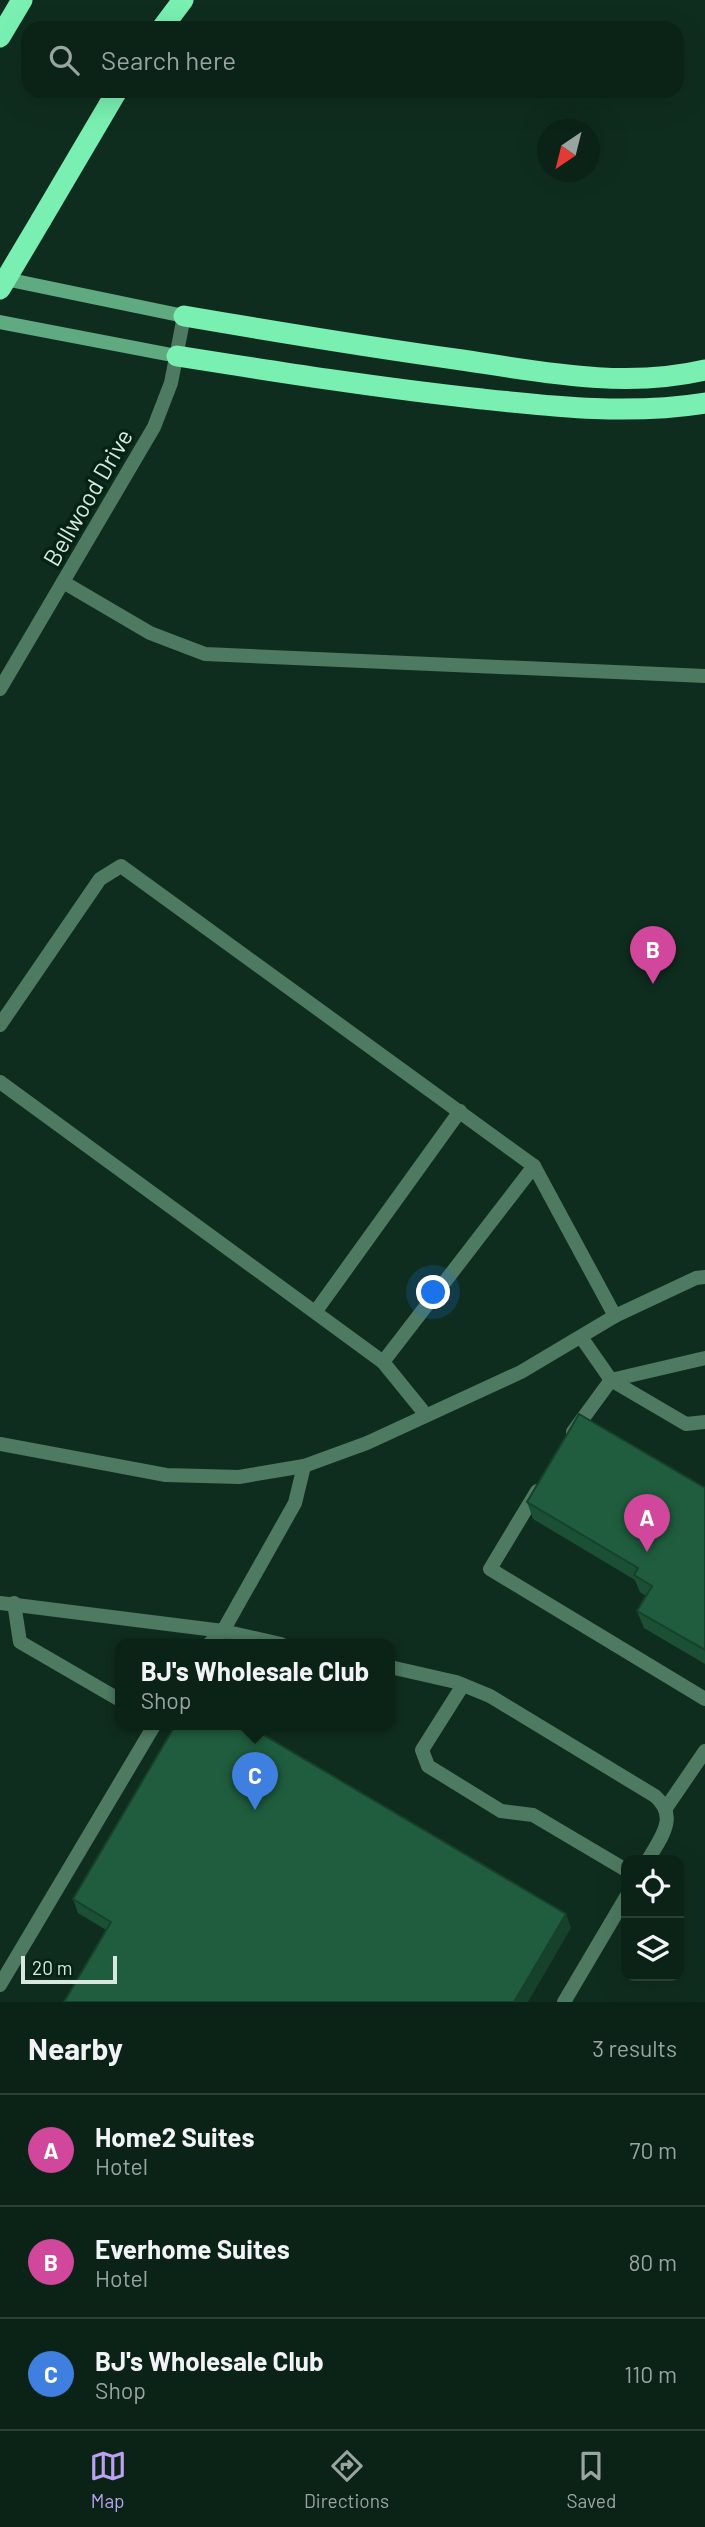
<!DOCTYPE html>
<html lang="en">
<head>
<meta charset="utf-8">
<style>
	:root { --surface:#0b2216; --page:#192f23; --text:#f1f3f6; --muted:#9aa4a1; --line:#2b3f35; --accent:#bca0f2 }
	body { margin:0; font-family:Barlow,sans-serif; background:var(--page); color:var(--text) }
	.controls { position:absolute; right:21px; bottom:21px; display:grid; overflow:hidden; border-radius:14px; box-shadow:0 7px 28px #0002 }
	.controls button { width:63px; height:63px; display:grid; place-items:center; padding:0; border:0; border-bottom:2px solid var(--line); background:var(--surface); color:var(--text); font:35px sans-serif }
	.compass { position:absolute; left:537px; top:119px; width:63px; height:63px; border-radius:50%; background:var(--surface); box-shadow:0 7px 28px #0002; rotate:215deg }
	.scale { position:absolute; left:21px; bottom:18px; width:96px; box-sizing:border-box; padding-left:7px; border:4px solid #d7e8de; border-top:0; font-size:19px; line-height:24px; white-space:nowrap; color:#d7e8de; -webkit-text-stroke:5px #052314; paint-order:stroke }
	.you { position:absolute; left:434px; top:1293px; width:24px; height:24px; margin:-18px; border:5px solid #fff; border-radius:50%; background:#1a73e8; box-shadow:0 0 0 10px #1a73e833 }
	.badge { display:grid; place-items:center; width:46px; height:46px; border-radius:50%; background:var(--accent); color:#fff; font-size:23px; font-weight:700 }
	.pin { position:absolute; translate:-50% -58px; filter:drop-shadow(0 2px 4px #0008) }
	.pin::after { content:''; position:absolute; top:37px; width:24px; height:21px; background:inherit; clip-path:polygon(0 0,100% 0,50% 100%) }
	.popup { position:absolute; left:115px; top:1639px; width:280px; height:91px; box-sizing:border-box; display:grid; place-content:center; border-radius:14px; background:var(--surface); filter:drop-shadow(0 2px 5px #0005); font-size:23px; white-space:nowrap; color:var(--muted) }
	.popup b { font-size:26px; color:var(--text) }
	.popup::after { content:''; position:absolute; left:50%; top:100%; margin-left:-14px; border:14px solid transparent; border-top-color:var(--surface) }
	.list { margin:0; padding:0; list-style:none }
	h2 { display:flex; justify-content:space-between; align-items:center; height:91px; margin:0; padding:0 28px; font-size:30px }
	h2 small { font-size:23px; font-weight:400; color:var(--muted) }
	.list li { display:grid; grid-template-columns:46px 1fr auto; gap:21px; align-items:center; box-sizing:border-box; height:112px; padding:0 28px; border-top:2px solid var(--line) }
	.list b { display:block; font-size:26px; white-space:nowrap }
	.list p { margin:0; font-size:23px; white-space:nowrap; color:var(--muted) }
	.list em { font-size:23px; font-style:normal; color:var(--muted) }
	.icon { flex:none; width:38px; height:38px; fill:none; stroke:currentColor; stroke-width:2; stroke-linecap:round; stroke-linejoin:round }
	.map { position:relative; flex:none; width:705px; height:2002px; overflow:hidden }
	.search { position:absolute; background:var(--surface); box-shadow:0 7px 28px #0002; left:21px; right:21px; top:21px; height:77px; display:flex; align-items:center; gap:18px; box-sizing:border-box; padding:0 24px; border-radius:21px; color:var(--muted); font-size:26px }
	.sheet { height:427px; background:var(--surface) }
	nav { display:flex; justify-content:space-around; align-items:center; box-sizing:border-box; height:98px; border-top:2px solid var(--line); background:var(--surface); font-size:19px; color:var(--muted) }
	nav a { display:grid; justify-items:center; gap:4px }
	nav .on { color:var(--accent) }
	.map>svg:first-child { display:block }
	.lines { fill:none; stroke-linecap:round; stroke-linejoin:round }
	.service { stroke:#4d7a61; stroke-width:14 }
	.tertiary { stroke:#4d7a61; stroke-width:14 }
	.secondary { stroke:#60aa81; stroke-width:14 }
	.motorway { stroke:#79f0b1; stroke-width:21 }
	.motorway-bridge { stroke:#79f0b1; stroke-width:21 }
	.wall { fill:#1b5035 }
	.shaded-wall { fill:#16412b }
	.building { fill:#1f5d3e; stroke:#16412b; stroke-width:2 }
	.labels { text-anchor:middle; dominant-baseline:central; stroke-width:7; stroke-linejoin:round; paint-order:stroke }
	.street-label { font-size:24px; fill:#d7e8de; stroke:#052314 }
</style>
</head>
<body>
<div class="map">
<svg width="705" height="2002" viewBox="0 0 705 2002">
	<rect width="100%" height="100%" fill="#0f2d1e"/>
	<g class="lines">
		<g class="service">
			<path d="M 63,582 L 150,633 L 205,654 L 705,676"/>
			<path d="M 0,1025 L 100,879 L 121,866 L 534,1166 L 615,1316"/>
			<path d="M 0,1082 L 383,1362 L 426,1415"/>
			<path d="M 316,1311 L 460,1111"/>
			<path d="M 581,1337 L 611,1380 L 705,1358"/>
			<path d="M 383,1362 L 534,1166"/>
			<path d="M 573,1432 L 611,1380 L 686,1424 L 705,1422"/>
			<path d="M 0,1444 L 166,1475 L 239,1477 L 304,1466 L 367,1443 L 521,1372 L 615,1316 L 696,1278 L 705,1277"/>
			<path d="M 537,1491 L 490,1569 L 705,1699"/>
			<path d="M 0,1603 L 223,1631 L 281,1644"/>
			<path d="M 14,1603 L 20,1642 L 120,1700"/>
			<path d="M 209,1644 L 223,1631 L 295,1503 L 304,1466"/>
			<path d="M 390,1667 L 456,1682 L 490,1696 L 655,1796 C 679,1817 661,1837 648,1860"/>
			<path d="M 463,1685 L 422,1750 L 428,1766 L 501,1811 L 533,1815 L 626,1870"/>
			<path d="M 666,1808 L 705,1751"/>
			<path d="M 0,1985 L 155,1724"/>
			<path d="M 564,2002 L 626,1897"/>
		</g>
		<path class="tertiary" d="M 0,689 L 154,427 L 171,383 L 184,316"/>
		<g class="secondary">
			<path d="M 1,278 L 184,316"/>
			<path d="M 0,322 L 177,356"/>
		</g>
		<g class="motorway">
			<path d="M 162,28 L 183,0"/>
			<path d="M 0,37 L 22,0"/>
			<path d="M 41,220 L 117,91"/>
			<path d="M 184,316 C 277,332 369,347 462,360 C 542,372 625,389 705,370"/>
			<path d="M 177,356 C 278,372 380,388 482,399 C 557,407 631,415 705,403"/>
		</g>
		<path class="motorway-bridge" d="M 0,289 L 41,220"/>
	</g>
	<g class="wall">
		<path d="M 705,1488 L 705,1664 L 644,1628 L 637,1611 L 646,1596 L 640,1592 L 635,1580 L 533,1519 L 527,1502 Z"/>
		<path d="M 73,1899 L 571,1928 L 106,1930 L 78,1913 Z"/>
	</g>
	<path class="shaded-wall" d="M 566,1914 L 571,1928 L 528,2002 L 514,2002 Z"/>
	<g class="building">
		<path d="M 579,1414 L 705,1488 L 705,1650 L 637,1611 L 652,1586 L 634,1575 L 638,1568 L 527,1502 Z"/>
		<path d="M 176,1724 L 245,1724 L 566,1914 L 514,2002 L 64,2002 L 111,1922 L 73,1899 Z"/>
	</g>
	<g class="labels">
		<g class="street-label">
			<text transform="translate(87 497) rotate(-60)">Bellwood Drive</text>
		</g>
	</g>
</svg>
<div class="controls">
<button><svg class="icon" aria-label="locate" viewBox="0 0 24 24"><circle cx="12" cy="12" r="6"/><path d="M12 2v4M12 18v4M2 12h4M18 12h4"/></svg></button>
<button><svg class="icon" aria-label="layers" viewBox="0 0 24 24"><path d="M12 4l9 5-9 5-9-5zM3 14l9 5 9-5"/></svg></button>
</div>
<svg class="compass" viewBox="-18 -18 36 36"><path d="M0-13l5 13h-10z" fill="#e53935"/><path d="M0 13l5-13h-10z" fill="#9aa4a1"/></svg>
<div class="scale">20 m</div>
<div class="you"></div>
<div class="pin badge" style="left:647px;top:1552px;background:#d1479c">A</div>
<div class="pin badge" style="left:653px;top:984px;background:#d1479c">B</div>
<div class="pin badge" style="left:255px;top:1810px;background:#3f7fe0">C</div>
<div class="popup"><b>BJ's Wholesale Club</b>Shop</div>
<div class="search"><svg class="icon" aria-label="search" viewBox="0 0 24 24"><circle cx="10" cy="10" r="6"/><path d="M15 15l6 6"/></svg>Search here</div>
</div>
<section class="sheet">
<h2>Nearby<small>3 results</small></h2>
<ul class="list">
<li><span class="badge" style="background:#d1479c">A</span><div><b>Home2 Suites</b><p>Hotel</p></div><em>70 m</em></li>
<li><span class="badge" style="background:#d1479c">B</span><div><b>Everhome Suites</b><p>Hotel</p></div><em>80 m</em></li>
<li><span class="badge" style="background:#3f7fe0">C</span><div><b>BJ's Wholesale Club</b><p>Shop</p></div><em>110 m</em></li>
</ul>
</section>
<nav>
<a class="on"><svg class="icon" aria-label="map" viewBox="0 0 24 24"><path d="M3 6l6-2 6 2 6-2v14l-6 2-6-2-6 2zM9 4v14M15 6v14"/></svg>Map</a>
<a><svg class="icon" aria-label="directions" viewBox="0 0 24 24"><path d="M12 3l9 9-9 9-9-9zM9 14v-3h6M13 9l2 2-2 2"/></svg>Directions</a>
<a><svg class="icon" aria-label="saved" viewBox="0 0 24 24"><path d="M7 4h10v16l-5-4-5 4z"/></svg>Saved</a>
</nav>
</body>
</html>
